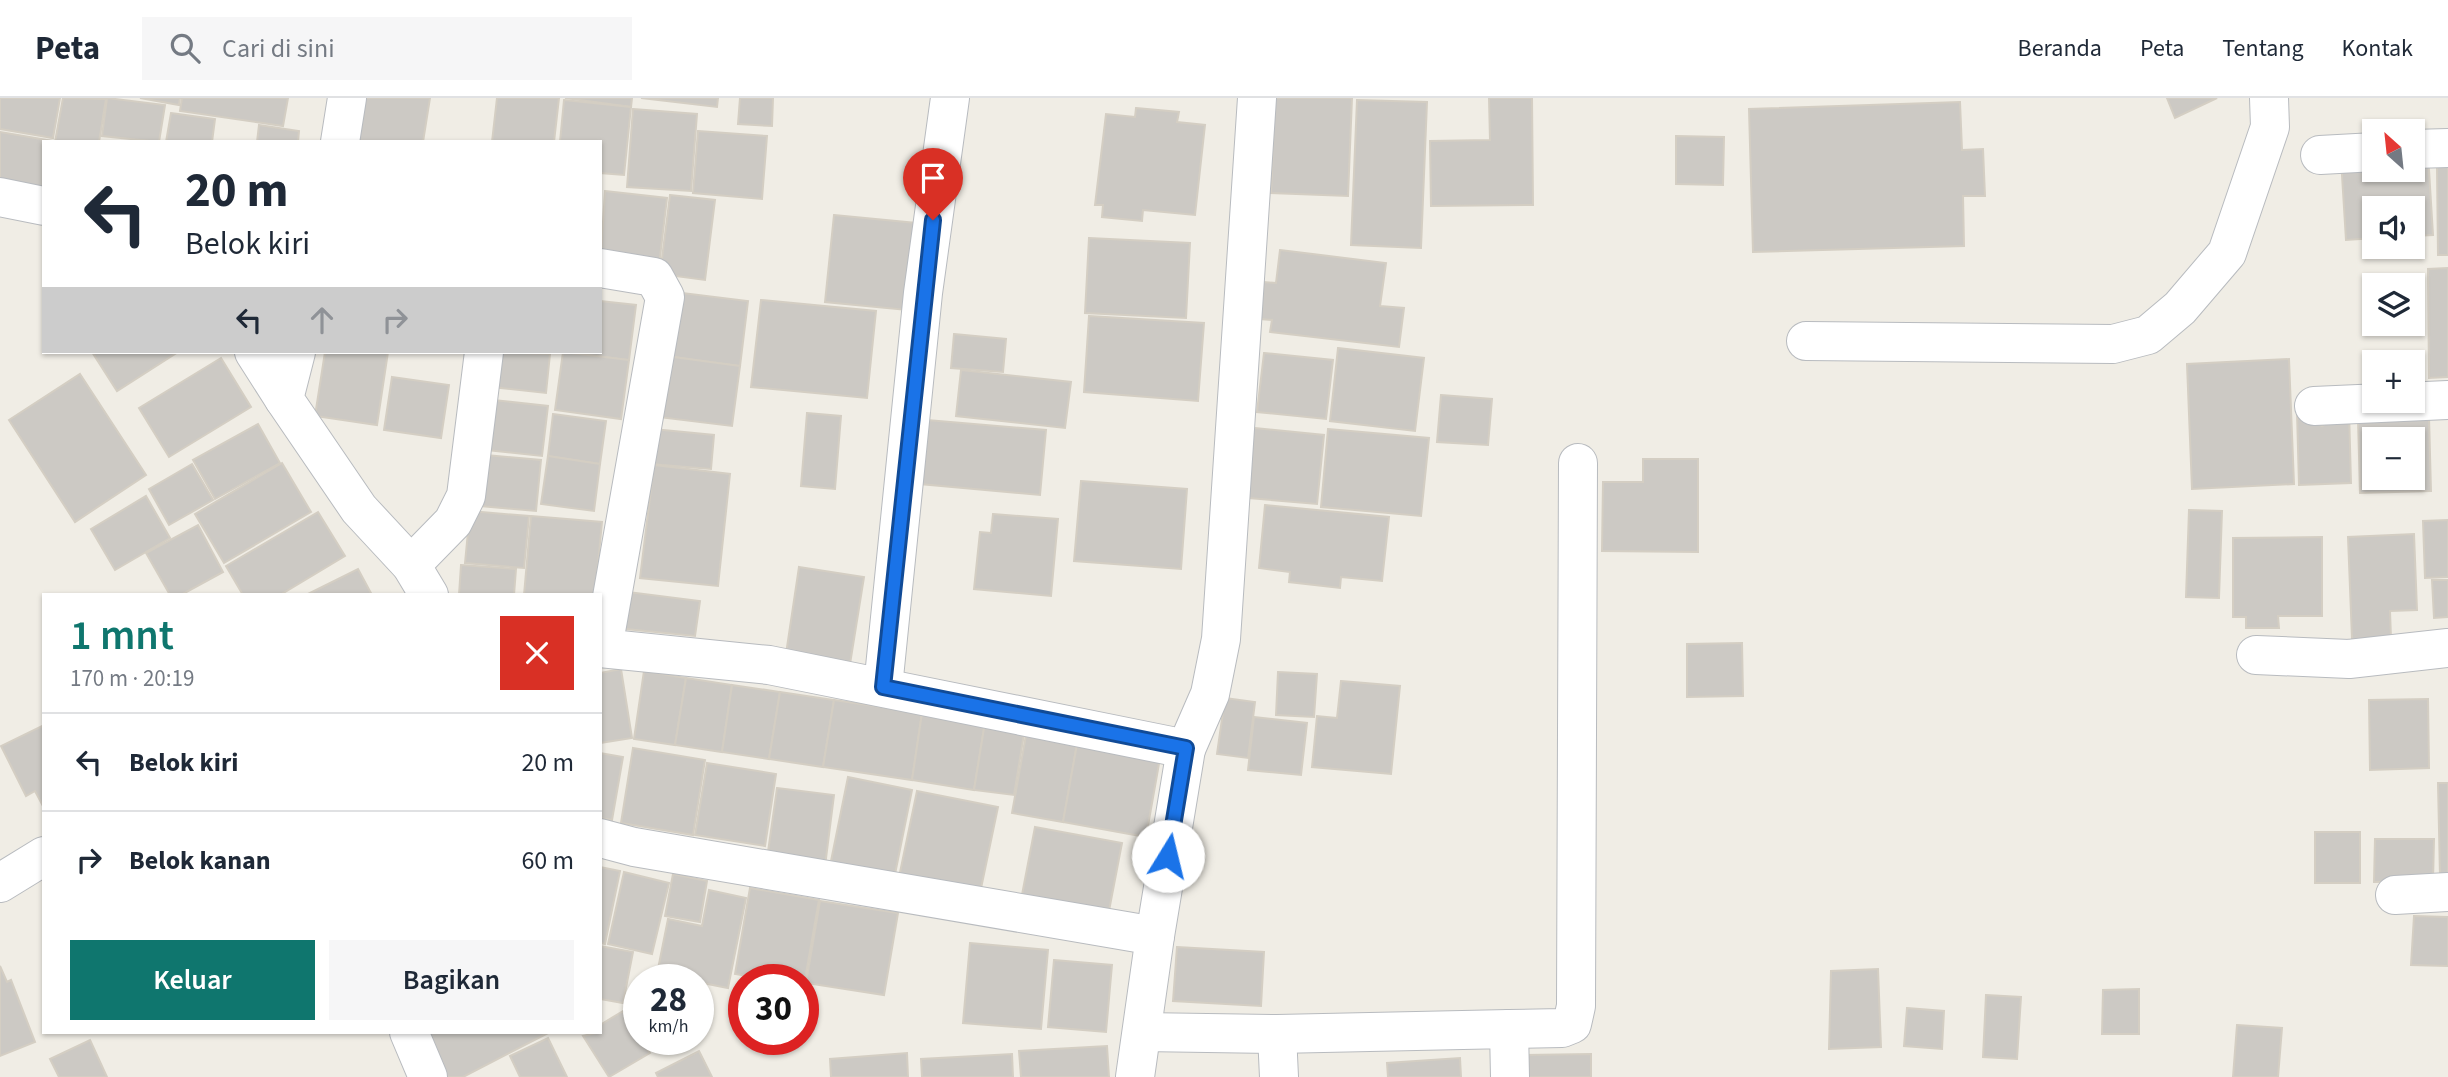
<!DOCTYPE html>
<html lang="id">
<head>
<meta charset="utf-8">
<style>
  :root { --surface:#fff; --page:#f6f6f7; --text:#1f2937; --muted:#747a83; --line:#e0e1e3; --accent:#0f766e }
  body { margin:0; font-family:"Source Sans 3",sans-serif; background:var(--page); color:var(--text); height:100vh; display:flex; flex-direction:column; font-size:26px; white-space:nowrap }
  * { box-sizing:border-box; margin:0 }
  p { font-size:23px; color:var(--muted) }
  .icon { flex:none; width:38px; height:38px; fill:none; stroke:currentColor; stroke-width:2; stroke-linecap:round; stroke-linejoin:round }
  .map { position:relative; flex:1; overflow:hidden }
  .panel { position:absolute; left:42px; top:495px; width:560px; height:441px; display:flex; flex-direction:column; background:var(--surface); border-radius:0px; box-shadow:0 2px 5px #0004 }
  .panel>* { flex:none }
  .top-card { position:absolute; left:42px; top:42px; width:560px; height:214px; border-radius:0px; box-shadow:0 2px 5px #0004; background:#fff; color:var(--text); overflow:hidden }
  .needle { width:46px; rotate:333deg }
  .buttons { position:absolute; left:2362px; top:21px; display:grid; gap:14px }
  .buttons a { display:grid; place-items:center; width:63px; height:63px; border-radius:0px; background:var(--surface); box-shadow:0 2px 5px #0004; font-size:35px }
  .speed { position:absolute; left:623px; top:866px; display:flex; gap:14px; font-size:35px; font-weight:700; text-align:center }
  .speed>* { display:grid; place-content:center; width:91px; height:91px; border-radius:50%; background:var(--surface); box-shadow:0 2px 5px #0004; line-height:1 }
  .speed small { font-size:18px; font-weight:400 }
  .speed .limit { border:10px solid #d22; background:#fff; color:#111 }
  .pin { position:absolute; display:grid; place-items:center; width:60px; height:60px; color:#fff; margin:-72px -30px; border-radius:50% 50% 50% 0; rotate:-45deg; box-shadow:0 0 7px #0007 }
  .pin .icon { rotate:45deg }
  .me { position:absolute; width:77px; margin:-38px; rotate:9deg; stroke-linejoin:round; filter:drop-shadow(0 0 5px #0008) }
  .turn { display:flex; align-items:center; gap:24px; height:147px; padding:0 28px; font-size:32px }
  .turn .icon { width:91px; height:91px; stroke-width:2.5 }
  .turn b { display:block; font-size:49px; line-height:60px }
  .lanes { display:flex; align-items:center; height:66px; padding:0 28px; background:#0003; justify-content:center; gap:35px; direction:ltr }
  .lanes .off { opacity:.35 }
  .round { display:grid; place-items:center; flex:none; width:74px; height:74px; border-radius:0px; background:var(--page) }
  .summary { display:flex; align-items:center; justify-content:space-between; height:119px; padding:0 28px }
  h1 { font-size:42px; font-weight:600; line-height:52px; color:var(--accent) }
  .cta { display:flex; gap:14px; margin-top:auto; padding:14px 28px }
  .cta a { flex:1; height:80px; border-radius:0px; background:var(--accent); color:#fff; font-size:28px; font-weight:600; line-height:80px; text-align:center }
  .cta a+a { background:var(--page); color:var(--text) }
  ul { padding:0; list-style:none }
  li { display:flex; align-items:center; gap:21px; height:98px; padding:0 28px; border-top:2px solid var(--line) }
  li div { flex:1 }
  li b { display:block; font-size:26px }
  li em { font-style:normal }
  header { display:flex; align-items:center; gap:42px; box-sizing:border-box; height:98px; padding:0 35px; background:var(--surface); border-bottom:2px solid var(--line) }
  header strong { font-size:33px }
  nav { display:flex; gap:38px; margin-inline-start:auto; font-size:24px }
  .search { width:490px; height:63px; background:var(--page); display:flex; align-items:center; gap:18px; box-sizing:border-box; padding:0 24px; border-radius:0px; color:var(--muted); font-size:26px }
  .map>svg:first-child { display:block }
  .building { fill:#ccc9c4; stroke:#d4cec3; stroke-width:2; fill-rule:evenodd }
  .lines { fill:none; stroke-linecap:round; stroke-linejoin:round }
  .minor-casing { stroke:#b8bbbf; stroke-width:40 }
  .minor { stroke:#fff; stroke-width:38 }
  .route-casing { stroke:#114b97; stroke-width:18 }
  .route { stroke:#1a73e8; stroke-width:12 }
</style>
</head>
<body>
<header>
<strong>Peta</strong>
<div class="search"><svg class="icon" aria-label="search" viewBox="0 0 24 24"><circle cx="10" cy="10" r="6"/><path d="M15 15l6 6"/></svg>Cari di sini</div>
<nav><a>Beranda</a><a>Peta</a><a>Tentang</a><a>Kontak</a></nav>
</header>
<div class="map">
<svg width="2448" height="979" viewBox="0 0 2448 979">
  <rect width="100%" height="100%" fill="#f0ede5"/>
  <g class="building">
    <path d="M 0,0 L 60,0 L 53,40 L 0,31 Z"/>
    <path d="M 63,0 L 106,1 L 99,44 L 55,44 Z"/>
    <path d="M 107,0 L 165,7 L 159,44 L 102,38 Z"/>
    <path d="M 140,0 L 180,0 L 179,7 Z"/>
    <path d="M 182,0 L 288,0 L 283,28 L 180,13 Z"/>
    <path d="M 361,0 L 430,0 L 423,44 L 354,44 Z"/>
    <path d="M 497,0 L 559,0 L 554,44 L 492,44 Z"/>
    <path d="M 565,0 L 632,0 L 631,9 Z"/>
    <path d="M 641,0 L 718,0 L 717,9 Z"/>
    <path d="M 740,0 L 773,0 L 772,28 L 738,26 Z"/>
    <path d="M 1275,0 L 1352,0 L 1348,98 L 1271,95 Z"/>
    <path d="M 1489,0 L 1532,0 L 1533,107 L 1431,108 L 1430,43 L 1490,42 Z"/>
    <path d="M 2167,0 L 2217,0 L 2175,20 Z"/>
    <path d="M 564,2 L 631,9 L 624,77 L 600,75 L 600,44 L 560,44 Z"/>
    <path d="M 1357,2 L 1427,4 L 1421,150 L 1351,147 Z"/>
    <path d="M 1960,4 L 1962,52 L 1983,51 L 1985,98 L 1963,98 L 1964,148 L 1753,154 L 1749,11 Z"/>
    <path d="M 1136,10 L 1179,14 L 1177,24 L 1205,27 L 1195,117 L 1143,112 L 1142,123 L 1102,119 L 1103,107 L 1095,107 L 1106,16 L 1135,19 Z"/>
    <path d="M 633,11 L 697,16 L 691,93 L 627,89 Z"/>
    <path d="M 171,15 L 215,21 L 212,44 L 166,44 Z"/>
    <path d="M 259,27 L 299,33 L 298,44 L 257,44 Z"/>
    <path d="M 698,33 L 767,38 L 762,101 L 693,95 Z"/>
    <path d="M 0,34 L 53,43 L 44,44 L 44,94 L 0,87 Z"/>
    <path d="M 1676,38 L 1724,39 L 1723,87 L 1676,86 Z"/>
    <path d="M 2428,56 L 2433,137 L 2413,138 L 2413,110 L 2375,110 L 2375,140 L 2346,142 L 2341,61 L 2375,72 L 2413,72 L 2413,57 Z"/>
    <path d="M 2437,69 L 2448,69 L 2448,157 L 2438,157 Z"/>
    <path d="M 605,93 L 667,100 L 658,176 L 600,170 Z"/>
    <path d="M 670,97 L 715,102 L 705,182 L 660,176 Z"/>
    <path d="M 834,117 L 916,125 L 907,212 L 825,204 Z"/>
    <path d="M 1089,140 L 1190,145 L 1186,220 L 1085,215 Z"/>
    <path d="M 1280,152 L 1386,165 L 1380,208 L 1404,210 L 1399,249 L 1270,234 L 1272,222 L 1260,221 L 1264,184 L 1276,185 Z"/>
    <path d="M 2448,170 L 2448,279 L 2429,280 L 2428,171 Z"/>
    <path d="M 674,194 L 748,203 L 740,268 L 666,258 Z"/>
    <path d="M 761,202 L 876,213 L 867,300 L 751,289 Z"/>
    <path d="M 600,203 L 636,207 L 629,262 L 564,254 L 600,254 Z"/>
    <path d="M 1089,218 L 1204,225 L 1198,303 L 1084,294 Z"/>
    <path d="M 954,236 L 1006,241 L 1003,274 L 951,270 Z"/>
    <path d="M 1338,250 L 1424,260 L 1415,333 L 1330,323 Z"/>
    <path d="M 92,254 L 178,254 L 117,293 Z"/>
    <path d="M 325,254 L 388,254 L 377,327 L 315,318 Z"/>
    <path d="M 496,254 L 550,256 L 546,295 L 492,289 Z"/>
    <path d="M 563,254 L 629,262 L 621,321 L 555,312 Z"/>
    <path d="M 1264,255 L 1333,262 L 1326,321 L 1257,314 Z"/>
    <path d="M 666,258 L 740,268 L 732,328 L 658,319 Z"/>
    <path d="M 221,260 L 251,309 L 169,359 L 139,310 Z"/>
    <path d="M 2289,261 L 2294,386 L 2192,391 L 2187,266 Z"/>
    <path d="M 961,272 L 1071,284 L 1065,330 L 956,318 Z"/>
    <path d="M 80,276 L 146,377 L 75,424 L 9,322 Z"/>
    <path d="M 392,279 L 449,287 L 441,340 L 384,332 Z"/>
    <path d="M 1441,297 L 1492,301 L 1488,347 L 1437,344 Z"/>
    <path d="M 484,301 L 548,308 L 542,358 L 478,351 Z"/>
    <path d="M 2349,312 L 2351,385 L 2299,387 L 2297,314 L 2322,328 Z"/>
    <path d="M 807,315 L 841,318 L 835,391 L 801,388 Z"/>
    <path d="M 553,316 L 606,323 L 600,366 L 548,358 Z"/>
    <path d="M 2429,319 L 2431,393 L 2360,395 L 2358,321 ZM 2375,341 L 2413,341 L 2413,380 L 2375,380 Z"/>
    <path d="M 927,322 L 1046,332 L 1040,397 L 920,386 Z"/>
    <path d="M 258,326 L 280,365 L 215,401 L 193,362 Z"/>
    <path d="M 1245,329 L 1324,337 L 1317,406 L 1237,399 Z"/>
    <path d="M 653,331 L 714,337 L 711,371 L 650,366 Z"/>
    <path d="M 1328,331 L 1429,340 L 1421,418 L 1321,409 Z"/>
    <path d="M 475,356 L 541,362 L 536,413 L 470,407 Z"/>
    <path d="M 548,358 L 600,366 L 594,413 L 541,406 Z"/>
    <path d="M 1643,361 L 1698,361 L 1698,454 L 1602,453 L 1603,384 L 1643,384 Z"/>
    <path d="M 282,365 L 311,414 L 224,465 L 195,416 Z"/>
    <path d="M 192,366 L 213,402 L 169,427 L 149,391 Z"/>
    <path d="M 654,367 L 730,376 L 718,488 L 640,480 Z"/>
    <path d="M 1081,383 L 1187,391 L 1181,471 L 1074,463 Z"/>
    <path d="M 146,398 L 170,440 L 115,472 L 91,431 Z"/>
    <path d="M 1265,407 L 1389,419 L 1382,483 L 1341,479 L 1340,490 L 1289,484 L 1290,474 L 1259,470 Z"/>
    <path d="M 2189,412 L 2222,413 L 2219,500 L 2186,499 Z"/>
    <path d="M 470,413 L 529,418 L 524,470 L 465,465 Z"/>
    <path d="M 318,414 L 345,458 L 280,497 L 243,497 L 226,468 Z"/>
    <path d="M 993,416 L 1058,421 L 1051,498 L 974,491 L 980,434 L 991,435 Z"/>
    <path d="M 531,418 L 602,424 L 595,497 L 524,497 Z"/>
    <path d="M 2448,422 L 2448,479 L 2425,480 L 2423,423 Z"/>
    <path d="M 198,427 L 223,474 L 181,497 L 170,497 L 146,455 Z"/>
    <path d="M 2414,436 L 2417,512 L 2390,513 L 2391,540 L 2352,541 L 2348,439 Z"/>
    <path d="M 2322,439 L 2322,518 L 2278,518 L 2279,530 L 2246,530 L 2246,519 L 2233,519 L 2233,440 Z"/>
    <path d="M 461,467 L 516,471 L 514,497 L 459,497 Z"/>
    <path d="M 799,469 L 864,479 L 850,566 L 786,556 Z"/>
    <path d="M 358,471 L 372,497 L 306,497 Z"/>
    <path d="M 2432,482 L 2448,482 L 2448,519 L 2434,520 Z"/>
    <path d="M 620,493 L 700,503 L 695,538 L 616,530 Z"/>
    <path d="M 1742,545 L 1743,598 L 1687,599 L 1687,546 Z"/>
    <path d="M 621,571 L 632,640 L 600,645 L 600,575 Z"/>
    <path d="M 644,573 L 686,580 L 675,647 L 634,641 Z"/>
    <path d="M 1278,574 L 1317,576 L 1314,619 L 1276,617 Z"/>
    <path d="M 686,580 L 732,587 L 722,654 L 675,647 Z"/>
    <path d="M 1341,583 L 1400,588 L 1391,676 L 1312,669 L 1317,618 L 1337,620 Z"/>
    <path d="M 732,587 L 780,594 L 769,661 L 722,654 Z"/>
    <path d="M 780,594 L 834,602 L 823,669 L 769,661 Z"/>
    <path d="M 1225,600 L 1255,604 L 1248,660 L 1217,656 Z"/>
    <path d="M 2428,601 L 2429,670 L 2370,672 L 2369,602 Z"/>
    <path d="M 834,602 L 922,615 L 912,682 L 823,669 Z"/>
    <path d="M 922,615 L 985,624 L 974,692 L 912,682 Z"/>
    <path d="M 1254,619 L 1307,625 L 1301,677 L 1248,672 Z"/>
    <path d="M 985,624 L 1025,630 L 1014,697 L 974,692 Z"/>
    <path d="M 44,627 L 44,710 L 35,693 L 26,698 L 1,648 Z"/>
    <path d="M 1026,637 L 1077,646 L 1063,724 L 1012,715 Z"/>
    <path d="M 1077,646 L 1160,660 L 1146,739 L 1063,724 Z"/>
    <path d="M 633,650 L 705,662 L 693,737 L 621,725 Z"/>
    <path d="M 600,655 L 623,659 L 612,722 L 600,720 Z"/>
    <path d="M 707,665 L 776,676 L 765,748 L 695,737 Z"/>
    <path d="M 848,679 L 912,692 L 893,786 L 829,773 Z"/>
    <path d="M 2438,685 L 2448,685 L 2448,778 L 2440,778 Z"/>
    <path d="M 777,690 L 834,697 L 824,776 L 766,768 Z"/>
    <path d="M 917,693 L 998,709 L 979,800 L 898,784 Z"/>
    <path d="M 1035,729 L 1122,745 L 1108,818 L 1021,802 Z"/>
    <rect x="2315" y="734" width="45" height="51"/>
    <path d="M 2375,741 L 2434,741 L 2433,783 L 2374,784 Z"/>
    <path d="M 600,769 L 620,773 L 605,846 L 600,845 Z"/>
    <path d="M 624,774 L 669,785 L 652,856 L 608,846 Z"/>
    <path d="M 673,776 L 707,783 L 700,824 L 665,818 Z"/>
    <path d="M 750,790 L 819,802 L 804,887 L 803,882 L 772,882 L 735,876 Z"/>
    <path d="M 709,792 L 746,800 L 728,890 L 657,876 L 668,821 L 702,828 Z"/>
    <path d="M 820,803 L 898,815 L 884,897 L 806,885 Z"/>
    <path d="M 2414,818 L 2448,819 L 2448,868 L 2411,867 Z"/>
    <path d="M 970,845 L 1048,852 L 1041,931 L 963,925 Z"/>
    <path d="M 600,848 L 633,854 L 623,905 L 600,901 Z"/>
    <path d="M 1177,849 L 1264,854 L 1261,908 L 1173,903 Z"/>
    <path d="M 1054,862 L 1112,867 L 1106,934 L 1048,929 Z"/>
    <path d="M 0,868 L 7,884 L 11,882 L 35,944 L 0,958 Z"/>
    <path d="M 1878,871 L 1881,949 L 1829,951 L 1831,873 Z"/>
    <path d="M 2139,891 L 2139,936 L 2102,936 L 2103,892 Z"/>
    <path d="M 1986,897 L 2021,899 L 2017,961 L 1983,959 Z"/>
    <path d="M 1907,910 L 1944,913 L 1942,951 L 1904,948 Z"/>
    <path d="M 623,913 L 650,955 L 609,979 L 583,938 L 600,934 L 600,927 Z"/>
    <path d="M 2237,927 L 2282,930 L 2278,979 L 2233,979 Z"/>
    <path d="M 426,934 L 550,934 L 463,979 L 448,979 Z"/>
    <path d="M 548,940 L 567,979 L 520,979 L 510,958 Z"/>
    <path d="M 90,942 L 107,979 L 59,979 L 50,961 Z"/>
    <path d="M 1107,948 L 1109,979 L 1021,979 L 1019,953 Z"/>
    <path d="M 699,953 L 712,979 L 658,979 L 656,975 Z"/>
    <path d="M 907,955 L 908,979 L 831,979 L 830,961 Z"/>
    <path d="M 1012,956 L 1013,979 L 922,979 L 921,961 Z"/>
    <path d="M 1591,956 L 1591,979 L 1512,979 L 1523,957 Z"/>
    <path d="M 1460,960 L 1461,979 L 1388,979 L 1387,965 Z"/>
  </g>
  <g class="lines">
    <g class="minor-casing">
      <g id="minor">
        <path d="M 340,44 L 347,0"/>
        <path d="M 2413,51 L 2448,50"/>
        <path d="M 2320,57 L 2375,54"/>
        <path d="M 0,99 L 44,108"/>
        <path d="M 600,170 L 654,179 L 665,199 L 603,550"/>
        <path d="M 1806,243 L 2113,246 L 2148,237 L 2180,210 L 2227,155 L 2270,29 L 2269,0"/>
        <path d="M 254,254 L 284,301"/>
        <path d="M 296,254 L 284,301 L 359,411 L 411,467 L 429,497"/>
        <path d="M 2314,308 L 2448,302"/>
        <path d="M 411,467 L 453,424 L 466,398 L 484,254"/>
        <path d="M 600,550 L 769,567 L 1186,651 L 1210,596 L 1221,541 L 1257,0"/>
        <path d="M 2256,557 L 2349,561 L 2448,550"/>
        <path d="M 883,589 L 923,195 L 950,0"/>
        <path d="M 600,740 L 634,749 L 1155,838 L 1135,979"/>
        <path d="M 0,785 L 44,758"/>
        <path d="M 2395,797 L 2448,794"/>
        <path d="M 1155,838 L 1186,651"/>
        <path d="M 1509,931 L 1562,930 L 1572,926 L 1576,908 L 1578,365"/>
        <path d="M 409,934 L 428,979"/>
        <path d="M 1142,934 L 1277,936 L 1509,931 L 1510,979"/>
        <path d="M 1277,936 L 1279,979"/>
      </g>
    </g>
    <use href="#minor" class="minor"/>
  </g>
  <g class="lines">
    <g class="route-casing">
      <path id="route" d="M 933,122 L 883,589 L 1186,650 L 1168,758"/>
    </g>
    <use href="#route" class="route"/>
  </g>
</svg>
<div class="buttons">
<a><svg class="needle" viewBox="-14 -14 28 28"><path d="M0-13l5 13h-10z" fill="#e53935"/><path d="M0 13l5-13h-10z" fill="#747a83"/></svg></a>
<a><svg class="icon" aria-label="sound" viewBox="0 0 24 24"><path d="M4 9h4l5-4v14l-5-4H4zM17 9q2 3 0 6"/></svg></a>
<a><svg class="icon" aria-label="layers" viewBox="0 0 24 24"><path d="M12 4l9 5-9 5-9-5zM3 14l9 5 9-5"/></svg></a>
<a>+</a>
<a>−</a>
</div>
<div class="speed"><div>28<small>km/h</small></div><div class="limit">30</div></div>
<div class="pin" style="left:933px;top:122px;background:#d93025"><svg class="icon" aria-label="arrive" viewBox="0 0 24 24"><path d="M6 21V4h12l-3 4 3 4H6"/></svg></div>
<svg class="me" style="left:1168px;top:758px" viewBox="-20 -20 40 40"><circle r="19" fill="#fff"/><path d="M0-13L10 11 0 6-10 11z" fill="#1a73e8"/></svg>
<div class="top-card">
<div class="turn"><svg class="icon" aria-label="left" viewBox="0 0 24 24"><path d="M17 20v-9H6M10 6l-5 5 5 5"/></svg><div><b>20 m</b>Belok kiri</div></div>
<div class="lanes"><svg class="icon" aria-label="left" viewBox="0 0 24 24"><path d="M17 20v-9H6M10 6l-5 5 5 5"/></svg><svg class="icon off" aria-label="ahead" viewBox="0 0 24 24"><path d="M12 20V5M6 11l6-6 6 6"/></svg><svg class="icon off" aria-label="right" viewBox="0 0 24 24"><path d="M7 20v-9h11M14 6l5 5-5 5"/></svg></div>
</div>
<section class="panel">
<div class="summary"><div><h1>1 mnt</h1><p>170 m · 20:19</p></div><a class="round" style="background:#d93025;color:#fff"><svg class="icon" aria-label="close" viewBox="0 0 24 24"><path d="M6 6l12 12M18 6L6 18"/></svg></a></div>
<ul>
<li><svg class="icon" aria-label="left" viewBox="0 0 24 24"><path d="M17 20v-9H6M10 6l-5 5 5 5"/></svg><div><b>Belok kiri</b></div><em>20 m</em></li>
<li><svg class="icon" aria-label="right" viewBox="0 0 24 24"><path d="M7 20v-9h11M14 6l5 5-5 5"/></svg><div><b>Belok kanan</b></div><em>60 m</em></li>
</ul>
<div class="cta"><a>Keluar</a><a>Bagikan</a></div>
</section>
</div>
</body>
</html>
